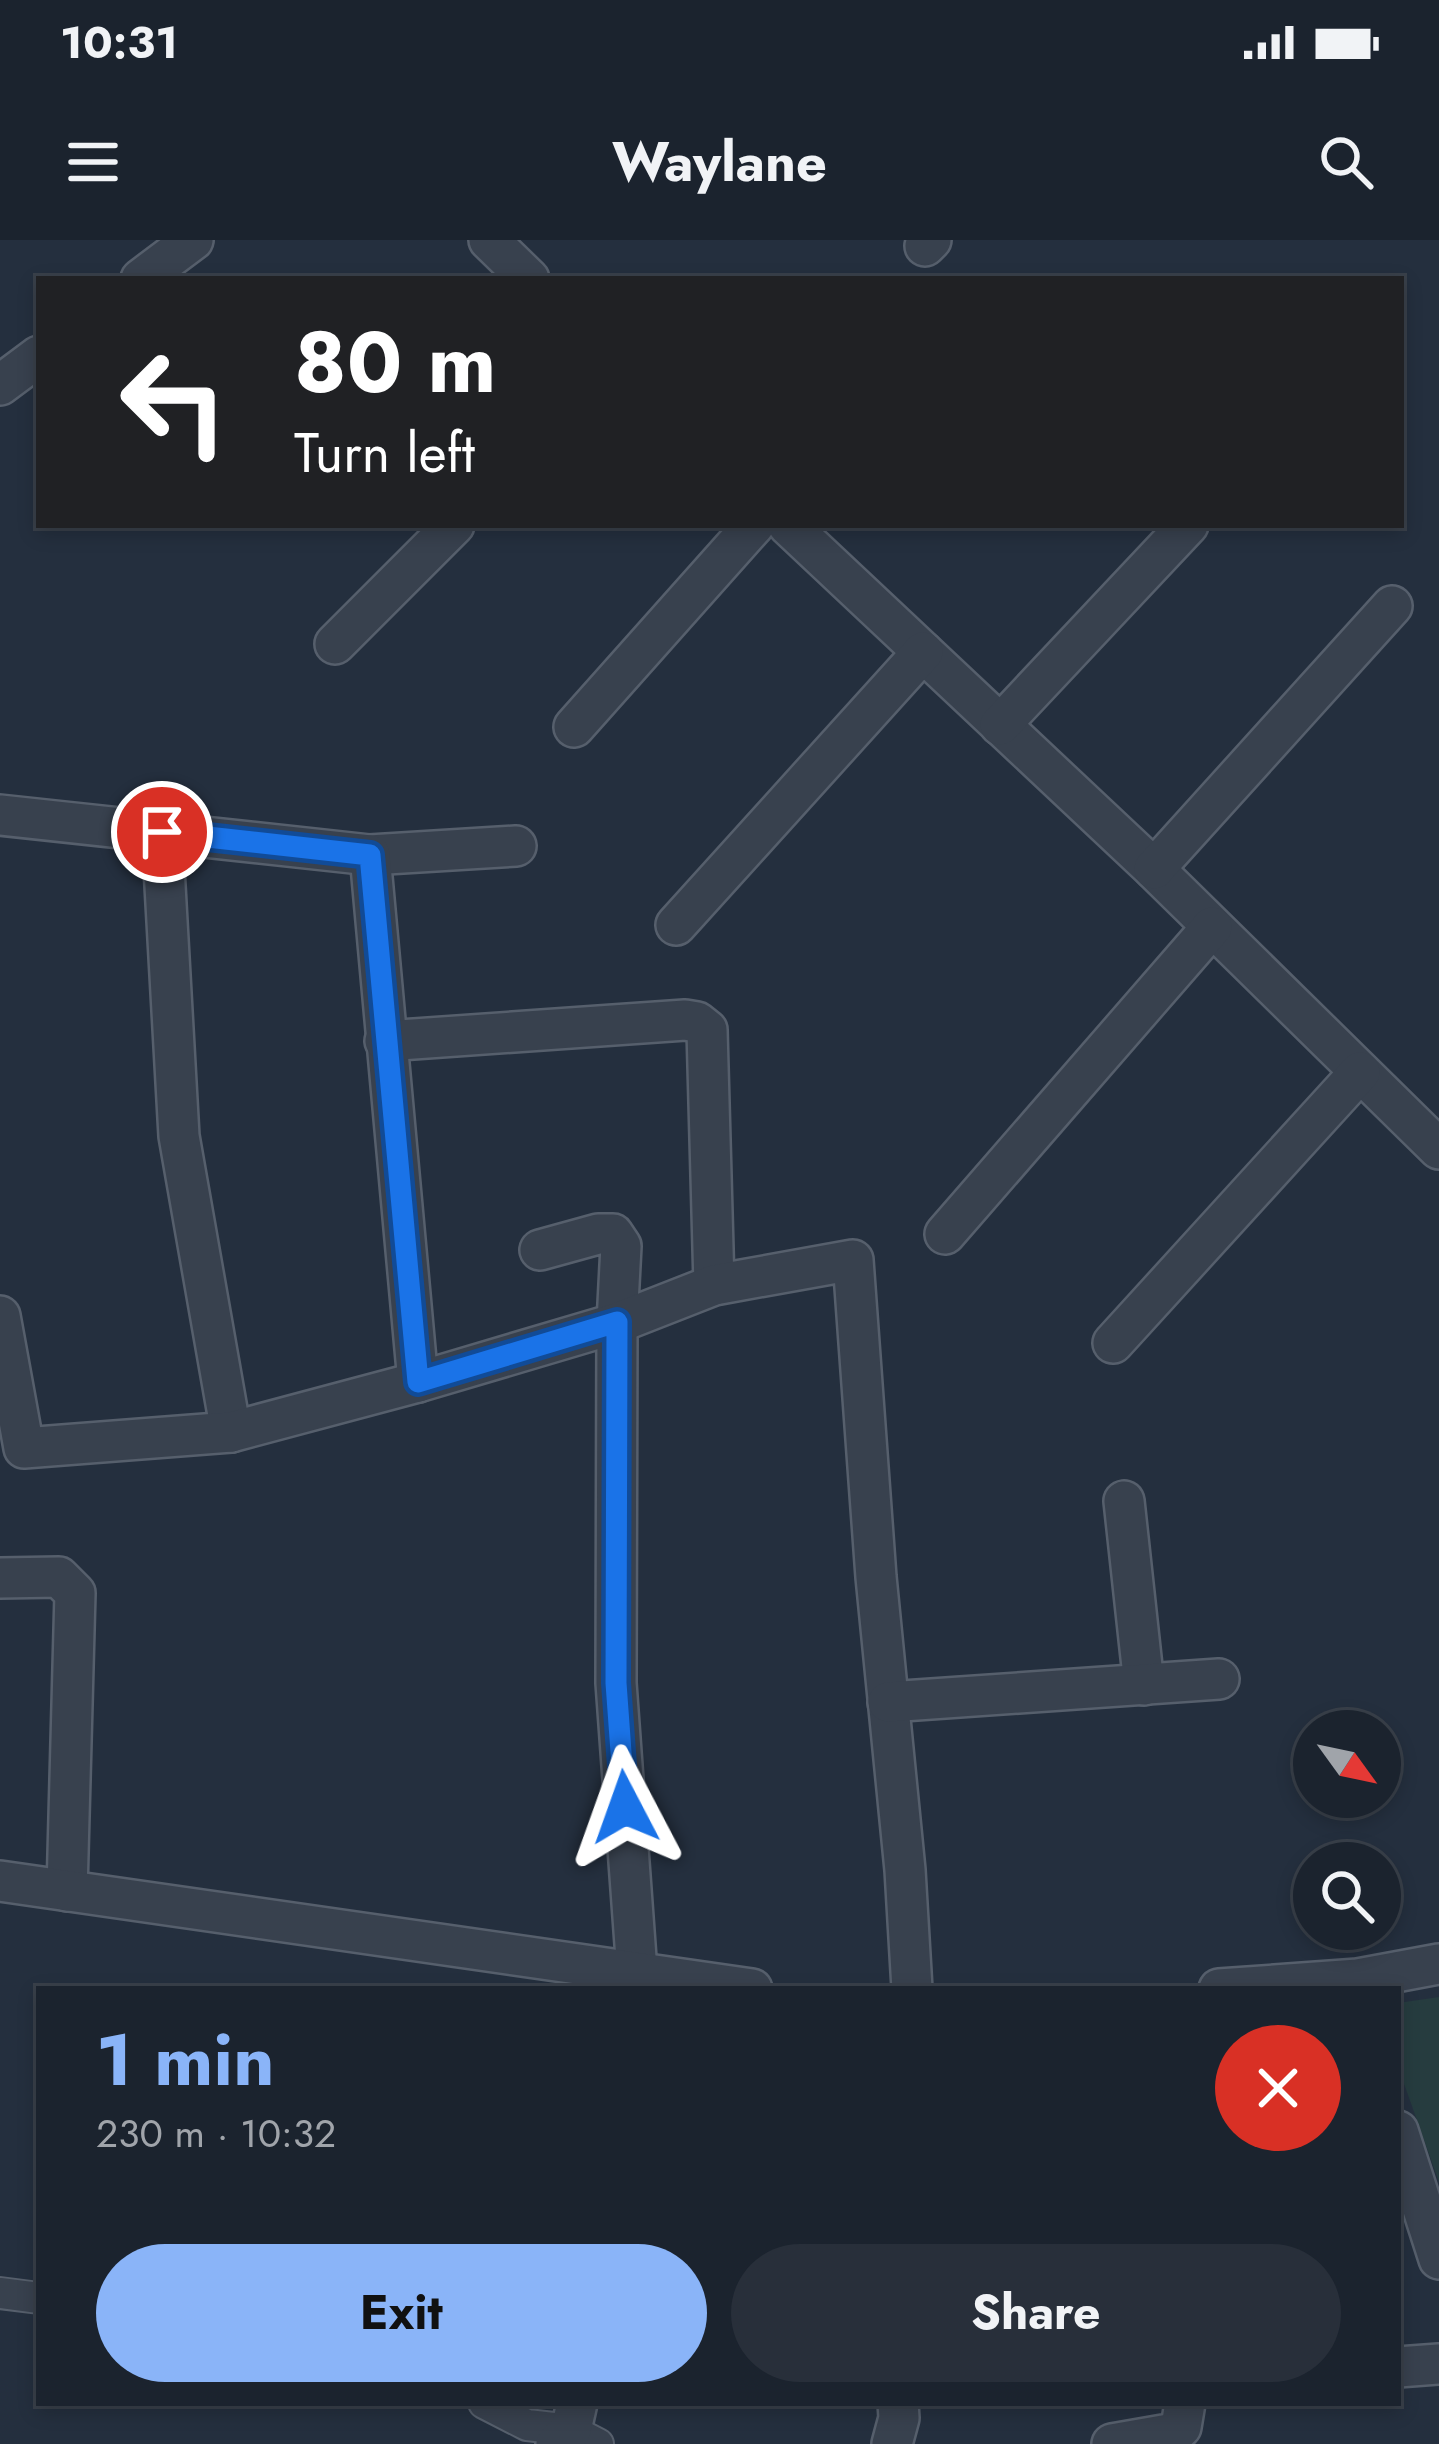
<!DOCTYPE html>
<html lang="en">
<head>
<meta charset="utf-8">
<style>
  :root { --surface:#1b232e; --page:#282f3a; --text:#f1f3f6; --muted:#a0a4aa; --line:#39404a; --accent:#8ab4f8 }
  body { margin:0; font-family:Jost,sans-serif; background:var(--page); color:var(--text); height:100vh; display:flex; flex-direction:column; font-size:45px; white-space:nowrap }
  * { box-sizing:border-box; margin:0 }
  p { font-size:39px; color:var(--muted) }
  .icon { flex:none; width:66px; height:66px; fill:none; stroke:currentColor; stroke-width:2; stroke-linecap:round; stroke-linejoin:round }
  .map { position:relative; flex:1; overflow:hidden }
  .sheet { position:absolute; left:36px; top:1746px; width:1365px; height:420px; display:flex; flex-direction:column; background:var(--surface); border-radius:0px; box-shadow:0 6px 18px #0003,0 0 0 3px var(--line) }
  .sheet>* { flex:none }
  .top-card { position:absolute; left:36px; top:36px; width:1368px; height:252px; border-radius:0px; box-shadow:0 6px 18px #0003,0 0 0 3px var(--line); background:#202124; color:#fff; overflow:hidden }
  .needle { width:78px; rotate:123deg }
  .fabs { position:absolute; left:1293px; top:1470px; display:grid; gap:24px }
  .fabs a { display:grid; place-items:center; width:108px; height:108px; border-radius:50%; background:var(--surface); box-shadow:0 6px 18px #0003,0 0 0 3px var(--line); font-size:60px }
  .pin { position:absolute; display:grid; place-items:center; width:102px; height:102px; color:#fff; margin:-51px; border:6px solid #fff; border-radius:50%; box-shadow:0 3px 12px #0007 }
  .me { position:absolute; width:132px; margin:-66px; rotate:356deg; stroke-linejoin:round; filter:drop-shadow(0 0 9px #0008) }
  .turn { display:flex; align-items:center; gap:42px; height:252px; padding:0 60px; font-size:54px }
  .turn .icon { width:156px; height:156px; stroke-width:2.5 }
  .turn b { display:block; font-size:84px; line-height:102px }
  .round { display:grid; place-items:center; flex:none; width:126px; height:126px; border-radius:63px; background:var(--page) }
  .headline { display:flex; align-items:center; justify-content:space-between; height:204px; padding:0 60px }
  h1 { font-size:72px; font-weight:700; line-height:90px; color:var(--accent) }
  .primary-button { display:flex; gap:24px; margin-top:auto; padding:24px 60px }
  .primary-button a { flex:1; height:138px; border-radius:72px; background:var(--accent); color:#111; font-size:48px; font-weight:700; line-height:138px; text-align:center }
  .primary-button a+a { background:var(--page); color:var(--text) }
  .status { display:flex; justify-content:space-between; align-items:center; height:84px; padding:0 60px; background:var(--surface); direction:ltr }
  .status svg { height:33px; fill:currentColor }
  header { display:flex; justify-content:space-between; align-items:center; height:156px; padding:0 60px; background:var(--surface); font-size:54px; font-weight:700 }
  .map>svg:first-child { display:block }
  .green { fill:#263c3f }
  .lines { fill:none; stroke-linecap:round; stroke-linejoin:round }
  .pedestrian-casing { stroke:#565f6c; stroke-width:34 }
  .minor-casing { stroke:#565f6c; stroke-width:44 }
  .pedestrian { stroke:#38414e; stroke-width:30 }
  .minor { stroke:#38414e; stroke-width:39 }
  .route-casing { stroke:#114b97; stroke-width:30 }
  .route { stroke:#1a73e8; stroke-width:21 }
</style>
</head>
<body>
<div class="status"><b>10:31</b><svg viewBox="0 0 49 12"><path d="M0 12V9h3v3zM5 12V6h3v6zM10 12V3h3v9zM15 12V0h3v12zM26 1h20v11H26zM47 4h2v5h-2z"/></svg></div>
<header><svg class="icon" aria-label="menu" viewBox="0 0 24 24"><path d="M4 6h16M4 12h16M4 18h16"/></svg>Waylane<svg class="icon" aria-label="search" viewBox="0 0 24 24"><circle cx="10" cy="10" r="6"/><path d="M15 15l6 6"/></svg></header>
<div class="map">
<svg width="1439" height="2204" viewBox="0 0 1439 2204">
  <rect width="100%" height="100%" fill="#242f3e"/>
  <path class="green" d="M 1439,1757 L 1439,1942 L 1398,1827 L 1398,1763 Z"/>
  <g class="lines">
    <g class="pedestrian-casing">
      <g id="pedestrian">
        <path d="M 0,2053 L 39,2058"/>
        <path d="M 484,2163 L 527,2185 L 571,2190 L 598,2204"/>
      </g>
    </g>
    <g class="minor-casing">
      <g id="minor">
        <path d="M 489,0 L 529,39"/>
        <path d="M 925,6 L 931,0"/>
        <path d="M 141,39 L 193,0"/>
        <path d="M 0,145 L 39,116"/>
        <path d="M 788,285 L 1154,629 L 1439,909"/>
        <path d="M 335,404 L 454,285"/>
        <path d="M 1000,485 L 1188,285"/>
        <path d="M 574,487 L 754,285"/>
        <path d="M 0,575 L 370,615 L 516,606"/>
        <path d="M 162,592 L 179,896 L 231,1192"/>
        <path d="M 370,615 L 418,1142"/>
        <path d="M 1154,629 L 1392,366"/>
        <path d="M 676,685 L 923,412"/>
        <path d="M 385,801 L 685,780 L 697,782 L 707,790 L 714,1045"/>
        <path d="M 945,994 L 1212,687"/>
        <path d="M 540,1010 L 598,994 L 613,994 L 621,1006 L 617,1083 L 616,1443 L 637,1732 L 627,1749"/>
        <path d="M 0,1076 L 24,1208 L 231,1192 L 418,1142 L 617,1083 L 714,1045 L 853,1020 L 876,1337 L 905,1630 L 912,1749"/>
        <path d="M 1113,1103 L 1360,832"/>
        <path d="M 1124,1261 L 1144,1445"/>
        <path d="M 0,1338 L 59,1337 L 75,1353 L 67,1651"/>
        <path d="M 888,1462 L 1219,1439"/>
        <path d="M 0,1641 L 752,1749"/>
        <path d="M 1219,1749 L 1358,1739 L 1439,1724"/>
        <path d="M 1398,1891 L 1439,2019"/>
        <path d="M 1398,2127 L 1439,2124"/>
        <path d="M 556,2204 L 571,2190 L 577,2163"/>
        <path d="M 892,2204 L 899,2178 L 898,2163"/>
        <path d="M 1112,2204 L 1175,2193 L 1181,2187 L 1185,2163"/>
      </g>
    </g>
    <use href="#pedestrian" class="pedestrian"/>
    <use href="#minor" class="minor"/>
  </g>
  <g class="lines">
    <g class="route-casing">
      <path id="route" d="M 162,592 L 370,615 L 418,1142 L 617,1082 L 616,1443 L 625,1567"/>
    </g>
    <use href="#route" class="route"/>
  </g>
</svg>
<div class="fabs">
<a><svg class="needle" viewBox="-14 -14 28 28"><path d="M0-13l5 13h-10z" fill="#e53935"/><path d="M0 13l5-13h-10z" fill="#a0a4aa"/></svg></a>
<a><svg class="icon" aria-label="search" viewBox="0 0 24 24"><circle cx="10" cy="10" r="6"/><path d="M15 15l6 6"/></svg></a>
</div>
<div class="pin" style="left:162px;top:592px;background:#d93025"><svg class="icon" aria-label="arrive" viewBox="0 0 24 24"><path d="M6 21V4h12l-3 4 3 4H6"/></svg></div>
<svg class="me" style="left:625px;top:1567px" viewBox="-20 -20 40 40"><path d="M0-17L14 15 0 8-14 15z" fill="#1a73e8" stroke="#fff" stroke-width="4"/></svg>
<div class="top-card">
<div class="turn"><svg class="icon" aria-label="left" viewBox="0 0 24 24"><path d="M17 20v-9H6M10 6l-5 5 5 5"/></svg><div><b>80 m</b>Turn left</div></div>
</div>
<section class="sheet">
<div class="headline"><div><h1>1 min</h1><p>230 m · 10:32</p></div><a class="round" style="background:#d93025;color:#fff"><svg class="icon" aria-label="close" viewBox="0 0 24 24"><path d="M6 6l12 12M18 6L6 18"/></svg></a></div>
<div class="primary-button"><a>Exit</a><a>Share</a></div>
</section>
</div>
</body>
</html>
